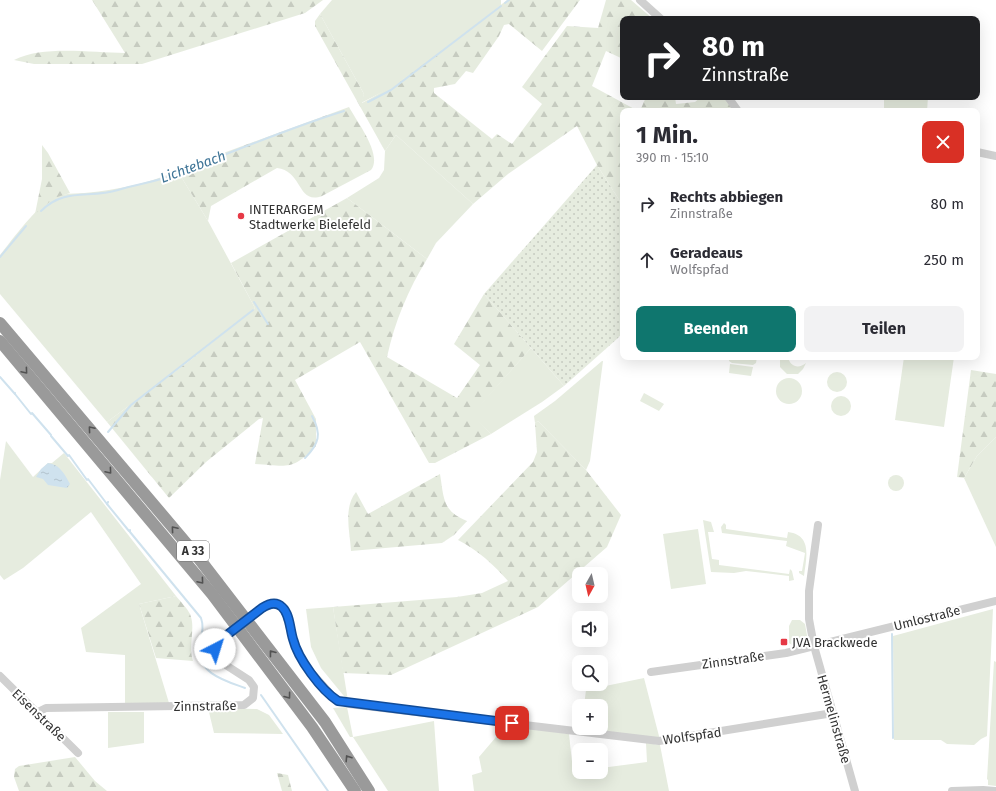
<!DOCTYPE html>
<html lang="de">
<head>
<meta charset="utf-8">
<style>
  :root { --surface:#fff; --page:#f2f2f3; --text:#2b2b33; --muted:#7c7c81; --accent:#0f766e }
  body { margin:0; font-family:"Fira Sans",sans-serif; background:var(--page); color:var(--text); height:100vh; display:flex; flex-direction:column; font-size:15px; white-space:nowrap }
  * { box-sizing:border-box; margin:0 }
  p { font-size:13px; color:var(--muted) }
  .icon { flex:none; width:22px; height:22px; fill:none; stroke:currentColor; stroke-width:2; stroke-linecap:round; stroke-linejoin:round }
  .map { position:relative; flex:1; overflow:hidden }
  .side { position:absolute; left:620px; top:108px; width:360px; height:252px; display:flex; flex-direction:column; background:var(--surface); border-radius:8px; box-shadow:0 4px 16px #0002 }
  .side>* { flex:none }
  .banner { position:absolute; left:620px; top:16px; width:360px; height:84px; border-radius:8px; box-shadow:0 4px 16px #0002; background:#202124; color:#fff; overflow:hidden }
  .needle { width:26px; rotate:188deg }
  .buttons { position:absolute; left:572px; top:567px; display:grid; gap:8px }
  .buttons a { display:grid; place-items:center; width:36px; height:36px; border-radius:8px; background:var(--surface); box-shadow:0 4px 16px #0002; font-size:20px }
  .pin { position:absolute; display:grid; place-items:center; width:34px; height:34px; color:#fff; margin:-17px; border-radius:8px; box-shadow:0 2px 6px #0006 }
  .me { position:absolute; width:44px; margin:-22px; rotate:40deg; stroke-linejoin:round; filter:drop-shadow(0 0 3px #0008) }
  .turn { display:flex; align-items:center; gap:14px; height:84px; padding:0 16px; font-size:18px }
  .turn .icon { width:52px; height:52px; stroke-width:2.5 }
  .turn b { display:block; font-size:28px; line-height:34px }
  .round { display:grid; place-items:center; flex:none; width:42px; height:42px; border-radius:8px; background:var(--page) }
  .summary { display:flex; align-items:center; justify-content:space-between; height:68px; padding:0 16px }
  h1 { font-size:24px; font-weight:700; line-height:30px }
  .button { display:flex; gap:8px; margin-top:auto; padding:8px 16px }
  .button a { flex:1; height:46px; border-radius:8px; background:var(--accent); color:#fff; font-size:16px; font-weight:700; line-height:46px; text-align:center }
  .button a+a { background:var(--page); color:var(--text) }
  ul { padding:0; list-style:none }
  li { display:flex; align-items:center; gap:12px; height:56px; padding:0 16px }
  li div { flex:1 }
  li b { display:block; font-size:15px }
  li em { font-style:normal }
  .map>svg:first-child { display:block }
  .grass { fill:#e6ecdf }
  .forest { fill:url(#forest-firs) }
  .garden { fill:url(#garden-dots) }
  .water { fill:url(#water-ripples) }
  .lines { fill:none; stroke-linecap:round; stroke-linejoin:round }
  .stream { stroke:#cfe2ee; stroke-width:2 }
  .minor { stroke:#d0d0d0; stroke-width:8 }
  .highway { stroke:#9a9a9a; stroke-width:12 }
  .minor-bridge { stroke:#d0d0d0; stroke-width:8 }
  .oneway { stroke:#525252 }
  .route-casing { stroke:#114b97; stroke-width:10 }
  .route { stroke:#1a73e8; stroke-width:7 }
  .poi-dot { fill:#e63946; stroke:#fff; stroke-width:1.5 }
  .labels { text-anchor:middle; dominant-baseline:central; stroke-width:4; stroke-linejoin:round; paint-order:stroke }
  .shield { fill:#fff; stroke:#707070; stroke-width:1 }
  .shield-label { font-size:12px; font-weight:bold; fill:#333 }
  .poi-label { font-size:13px; fill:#333; stroke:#fff; text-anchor:start }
  .street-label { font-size:13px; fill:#333; stroke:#fff }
  .water-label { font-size:14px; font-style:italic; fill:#3f7597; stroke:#fff }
</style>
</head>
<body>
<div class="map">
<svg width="996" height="791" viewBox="0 0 996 791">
  <defs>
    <pattern id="forest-firs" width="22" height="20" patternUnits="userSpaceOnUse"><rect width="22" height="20" fill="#e6ecdf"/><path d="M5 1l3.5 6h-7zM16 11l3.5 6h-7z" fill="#c6cbc0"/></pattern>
    <pattern id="garden-dots" width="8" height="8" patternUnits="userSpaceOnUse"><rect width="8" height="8" fill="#e6ecdf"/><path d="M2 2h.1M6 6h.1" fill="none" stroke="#c6cbc0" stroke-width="1.8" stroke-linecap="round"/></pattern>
    <pattern id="water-ripples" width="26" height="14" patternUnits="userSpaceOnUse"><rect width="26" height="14" fill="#cfe2ee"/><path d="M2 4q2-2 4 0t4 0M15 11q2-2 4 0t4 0" fill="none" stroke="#b2c2cd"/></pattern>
  </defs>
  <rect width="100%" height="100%" fill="#fff"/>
  <g class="grass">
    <path d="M 332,0 L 501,0 L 501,5 L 429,62 L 388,89 L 361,103 L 364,94 L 320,14 Z"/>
    <path d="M 884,97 L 928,97 L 927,111 L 884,111 Z"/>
    <path d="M 396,135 L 473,204 L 436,243 L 427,259 L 347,198 L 379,178 L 384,170 L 385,151 Z"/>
    <path d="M 177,170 L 208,221 L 255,308 L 188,362 L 107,422 L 0,294 L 0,255 C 12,240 38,204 55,197 C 67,192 81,194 94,192 C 118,189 157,182 177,170 Z"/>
    <path d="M 531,348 L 564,386 L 542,402 L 491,434 L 471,415 Z"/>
    <path d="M 729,357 L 757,357 L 756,363 L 753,365 L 732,363 L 729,361 Z"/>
    <path d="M 780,357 L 788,357 C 790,367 799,369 806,363 L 803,369 L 798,374 L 787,374 L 780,367 Z"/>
    <path d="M 904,357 L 954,357 L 944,427 L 895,420 Z"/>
    <path d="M 602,361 L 603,361 L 590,461 L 586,470 L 538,421 L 535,423 L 534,416 L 555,401 Z"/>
    <path d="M 730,364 L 753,367 L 751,376 L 729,373 Z"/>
    <circle cx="837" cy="382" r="10"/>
    <circle cx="789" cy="391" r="13"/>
    <path d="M 644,393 L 664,404 L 659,411 L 640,401 Z"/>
    <circle cx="841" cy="406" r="10"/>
    <path d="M 996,437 L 996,547 L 964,478 L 977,456 Z"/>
    <path d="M 6,441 L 33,477 L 48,463 L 52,463 L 64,453 L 176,596 L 139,604 L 169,703 L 125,704 L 125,655 L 86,652 L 81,628 L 141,584 L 91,512 L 23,568 L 4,580 L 0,575 L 0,480 Z"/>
    <circle cx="896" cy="483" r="8"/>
    <path d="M 703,520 L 711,522 L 714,532 L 708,532 L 712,559 L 719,560 L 719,565 L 789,574 L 790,569 L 792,571 L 794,580 L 789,581 L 789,576 L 746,571 L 734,573 L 711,572 Z"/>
    <path d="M 724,523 L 726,525 L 726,529 L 787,538 L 788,532 C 813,535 806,559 804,576 L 799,573 L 799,571 L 802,571 L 805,553 L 786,546 L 787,541 L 722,533 L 721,527 Z"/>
    <path d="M 698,529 L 706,584 L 671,589 L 663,534 Z"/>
    <path d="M 333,607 L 348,701 L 321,668 L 311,647 L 306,609 Z"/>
    <path d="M 993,609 L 987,736 L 981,739 L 974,745 L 947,744 L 941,740 L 894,740 L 893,636 Z"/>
    <path d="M 792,620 L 800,620 L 805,624 L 808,641 L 805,644 L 795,647 L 789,643 L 789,626 Z"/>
    <path d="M 994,661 L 996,662 L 996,786 L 988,785 L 988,780 L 987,779 Z"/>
    <path d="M 644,678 L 660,740 L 583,728 L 601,728 L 601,706 L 584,706 L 586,690 Z"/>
    <path d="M 347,707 L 353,737 L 434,721 L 439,791 L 388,791 L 353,737 L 350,737 L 333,708 Z"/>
    <path d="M 208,708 L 257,709 L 269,715 L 283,734 L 214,733 Z"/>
    <path d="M 108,712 L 144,712 L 144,743 L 108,748 Z"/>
    <path d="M 499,724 L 569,734 L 573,771 L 601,772 L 601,768 L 647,762 L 646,743 L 660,745 L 669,791 L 474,791 L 472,775 L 482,772 L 479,757 L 496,737 Z"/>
  </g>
  <g class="forest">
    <path d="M 92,0 L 323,0 L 305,13 L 142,64 L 34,64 L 14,60 C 44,45 91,53 125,53 Z"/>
    <path d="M 507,0 L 580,0 L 542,51 L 509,24 L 504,25 L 499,36 L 473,73 L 466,71 L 455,84 L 434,88 L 434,93 L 492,139 L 497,134 L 512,144 L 542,104 L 522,87 L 567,26 L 598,28 L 606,0 L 631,0 L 653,19 L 623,19 L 623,59 L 606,51 L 592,86 L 638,111 L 623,111 L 623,206 L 597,165 L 577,126 L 508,174 L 473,204 L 396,135 L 385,151 L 315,26 L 315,21 L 320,14 L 364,94 L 362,103 C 415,75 460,37 507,0 Z"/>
    <path d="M 646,97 L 675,97 L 676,104 L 695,102 L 701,97 L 724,97 L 735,111 L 640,111 Z"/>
    <path d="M 349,107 C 357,122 383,155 371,170 L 322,196 C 297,205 303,171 277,168 L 211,206 L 208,221 L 177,170 Z"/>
    <path d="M 42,145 L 48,153 L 70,193 L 54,198 L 35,214 L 42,179 Z"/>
    <path d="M 347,198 L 427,259 C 408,290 395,321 387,357 L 457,398 L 480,365 L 454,344 L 484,294 L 531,348 L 472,415 L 491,434 L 435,463 L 429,463 L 360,342 L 295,380 L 316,419 L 316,446 C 292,471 288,466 255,464 L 263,418 L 259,419 L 206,462 L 169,498 L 107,422 L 188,362 L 255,308 L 231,263 Z"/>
    <path d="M 971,370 L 996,374 L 996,437 L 977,456 L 964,478 L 957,477 Z"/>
    <path d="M 538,421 L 586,470 L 621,515 L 607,547 L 538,607 L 391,675 L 343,673 L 333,607 L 457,597 L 482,593 L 508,581 C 494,565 478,550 458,540 L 533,462 L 537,452 L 535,423 Z"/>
    <path d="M 440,474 C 444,498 442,511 467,521 L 454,535 L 442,543 L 351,551 C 350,532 343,508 356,492 L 368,514 Z"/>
    <path d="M 176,596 C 180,601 187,608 190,614 C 196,628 188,645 193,661 L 156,658 L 139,604 Z"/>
    <path d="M 75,757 L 95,781 L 107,791 L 19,791 L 14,777 L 15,769 L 19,766 Z"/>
    <path d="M 277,773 L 288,775 L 292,791 L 282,791 Z"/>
  </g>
  <path class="garden" d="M 597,165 L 623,206 L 623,332 L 618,338 L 564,386 L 484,294 Z"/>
  <path class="water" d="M 48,463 C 60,465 64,473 70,484 L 67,488 L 48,485 L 43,479 L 36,477 L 41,469 Z"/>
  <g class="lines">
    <g class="stream">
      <path d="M 505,3 L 509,0"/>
      <path d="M 368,102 L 391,90 L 501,6"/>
      <path d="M 41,211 C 65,187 89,199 118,190 C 138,184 160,181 179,173 C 234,151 289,128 344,111"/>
      <path d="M 0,257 L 26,226"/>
      <path d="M 254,302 L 268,324"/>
      <path d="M 0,377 L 15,394"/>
      <path d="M 15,393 L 15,394 L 31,414"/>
      <path d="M 32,413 L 51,435"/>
      <path d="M 108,432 L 131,405 L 253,310"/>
      <path d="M 51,436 L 68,456"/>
      <path d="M 69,455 L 87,480"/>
      <path d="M 305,458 C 319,444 322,434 312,416"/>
      <path d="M 88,479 L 107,504"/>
      <path d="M 108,502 L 107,504 L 129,531"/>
      <path d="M 130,530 L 130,532 L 201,618 C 205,629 200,637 199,648 C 198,674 226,681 245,688"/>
      <path d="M 892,634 L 893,738"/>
      <path d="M 261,695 L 328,791"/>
    </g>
    <g class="minor">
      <path d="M 640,0 L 661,19"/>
      <path d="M 728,97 L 738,111"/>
      <path d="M 977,152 L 996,156"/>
      <path d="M 818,525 L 809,591 L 809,619 L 814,646 L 855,791"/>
      <path d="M 262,608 L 273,604 L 282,607 L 286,614 L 296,650 L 309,670 L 335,699 L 349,704 L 659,741 L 833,713"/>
      <path d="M 651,672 L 786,653 L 996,601"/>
      <path d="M 0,676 L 78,753"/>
      <path d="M 36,713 L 46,708 L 244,705 L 253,698 L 254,687 L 249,680 L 218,660 L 215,649 L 223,639"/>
      <path d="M 952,791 L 983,790 L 995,791"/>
    </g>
    <g class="highway">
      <path d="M 0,323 L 197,556 L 325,722 L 369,791"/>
      <path d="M 0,341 L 212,594 L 312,727 L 355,791"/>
    </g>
    <path class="minor-bridge" d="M 223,639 L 262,608"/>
  </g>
  <defs><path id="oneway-chevron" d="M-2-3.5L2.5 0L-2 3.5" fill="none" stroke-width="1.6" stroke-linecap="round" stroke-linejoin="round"/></defs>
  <g class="oneway">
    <use href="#oneway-chevron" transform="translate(25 371) rotate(50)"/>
    <use href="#oneway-chevron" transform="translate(91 429) rotate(-130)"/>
    <use href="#oneway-chevron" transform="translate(109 471) rotate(50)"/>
    <use href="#oneway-chevron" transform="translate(174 529) rotate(-130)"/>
    <use href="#oneway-chevron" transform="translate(201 581) rotate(50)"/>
    <use href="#oneway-chevron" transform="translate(272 653) rotate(-128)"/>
    <use href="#oneway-chevron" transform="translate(288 696) rotate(53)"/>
    <use href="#oneway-chevron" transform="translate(348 758) rotate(-123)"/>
  </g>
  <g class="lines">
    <g class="route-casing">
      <path id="route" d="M 215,649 L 223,638 L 262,608 C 268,604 276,601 282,607 C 290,614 290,630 293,639 C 298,659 321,690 338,701 L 512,723"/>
    </g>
    <use href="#route" class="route"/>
  </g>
  <g class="poi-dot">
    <circle cx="241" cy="216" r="4"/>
    <rect x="780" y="638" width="8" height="8" rx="2"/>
  </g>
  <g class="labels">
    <rect class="shield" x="177" y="541" width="32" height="20" rx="3"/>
    <g class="shield-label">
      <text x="193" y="551">A 33</text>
    </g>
    <g class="poi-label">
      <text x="249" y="209">INTERARGEM<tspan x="249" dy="15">Stadtwerke Bielefeld</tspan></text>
      <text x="792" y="642">JVA Brackwede</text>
    </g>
    <g class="street-label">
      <text transform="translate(927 618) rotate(-14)">Umlostraße</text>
      <text transform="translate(733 660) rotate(-8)">Zinnstraße</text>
      <text transform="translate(205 706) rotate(-1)">Zinnstraße</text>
      <text transform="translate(39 715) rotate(44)">Eisenstraße</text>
      <text transform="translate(834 719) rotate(74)">Hermelinstraße</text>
      <text transform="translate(692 736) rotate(-8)">Wolfspfad</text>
    </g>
    <g class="water-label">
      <text transform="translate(193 167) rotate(-20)">Lichtebach</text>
    </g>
  </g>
</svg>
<div class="buttons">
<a><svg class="needle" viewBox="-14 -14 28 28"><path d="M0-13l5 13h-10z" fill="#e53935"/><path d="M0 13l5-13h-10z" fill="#7c7c81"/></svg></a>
<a><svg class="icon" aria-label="sound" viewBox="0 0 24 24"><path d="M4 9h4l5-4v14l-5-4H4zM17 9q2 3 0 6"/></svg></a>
<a><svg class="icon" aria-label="search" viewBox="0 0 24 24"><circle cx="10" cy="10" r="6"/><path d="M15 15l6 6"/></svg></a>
<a>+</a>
<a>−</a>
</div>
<div class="pin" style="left:512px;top:723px;background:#d93025"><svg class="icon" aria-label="arrive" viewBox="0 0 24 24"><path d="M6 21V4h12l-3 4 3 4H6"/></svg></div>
<svg class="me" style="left:215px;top:649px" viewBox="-20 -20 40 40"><circle r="19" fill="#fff"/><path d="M0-13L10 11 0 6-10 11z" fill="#1a73e8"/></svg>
<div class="banner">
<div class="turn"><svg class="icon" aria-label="right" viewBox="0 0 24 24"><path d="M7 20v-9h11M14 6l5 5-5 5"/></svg><div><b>80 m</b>Zinnstraße</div></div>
</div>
<section class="side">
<div class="summary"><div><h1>1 Min.</h1><p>390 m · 15:10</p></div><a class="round" style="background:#d93025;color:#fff"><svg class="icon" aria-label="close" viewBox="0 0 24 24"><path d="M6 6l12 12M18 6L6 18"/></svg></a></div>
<ul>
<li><svg class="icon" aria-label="right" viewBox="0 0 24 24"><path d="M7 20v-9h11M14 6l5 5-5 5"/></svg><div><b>Rechts abbiegen</b><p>Zinnstraße</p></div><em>80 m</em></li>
<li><svg class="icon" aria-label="ahead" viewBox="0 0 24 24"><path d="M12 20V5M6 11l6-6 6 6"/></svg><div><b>Geradeaus</b><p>Wolfspfad</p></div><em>250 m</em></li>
</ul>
<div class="button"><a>Beenden</a><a>Teilen</a></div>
</section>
</div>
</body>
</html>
